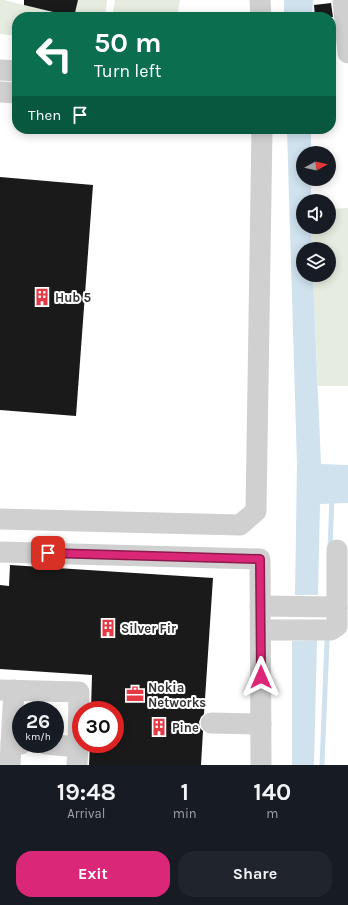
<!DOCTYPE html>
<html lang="en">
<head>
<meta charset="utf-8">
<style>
  :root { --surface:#171b24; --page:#20242c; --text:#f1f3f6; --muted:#9ea1a6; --accent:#db2777 }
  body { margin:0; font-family:Karla,sans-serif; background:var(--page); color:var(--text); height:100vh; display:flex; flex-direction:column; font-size:15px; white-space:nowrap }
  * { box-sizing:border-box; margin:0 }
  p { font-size:13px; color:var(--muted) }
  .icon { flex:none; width:22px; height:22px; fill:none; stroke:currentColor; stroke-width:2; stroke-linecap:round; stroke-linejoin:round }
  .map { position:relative; height:765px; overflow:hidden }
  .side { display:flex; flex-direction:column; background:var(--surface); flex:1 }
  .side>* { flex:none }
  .guide { position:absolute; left:12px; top:12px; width:324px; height:122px; border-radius:16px; box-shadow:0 2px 10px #0003; background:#0b6e4f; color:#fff; overflow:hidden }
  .needle { width:26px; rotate:82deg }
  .tools { position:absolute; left:296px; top:146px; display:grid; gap:8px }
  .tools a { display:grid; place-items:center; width:40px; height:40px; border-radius:50%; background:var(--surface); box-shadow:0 2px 10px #0003; font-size:20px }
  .speed { position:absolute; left:12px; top:701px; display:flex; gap:8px; font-size:20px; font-weight:700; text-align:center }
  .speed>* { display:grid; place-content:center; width:52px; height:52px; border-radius:50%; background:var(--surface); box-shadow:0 2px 10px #0003; line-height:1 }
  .speed small { font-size:10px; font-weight:400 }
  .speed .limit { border:6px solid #d22; background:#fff; color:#111 }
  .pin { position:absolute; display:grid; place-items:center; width:34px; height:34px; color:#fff; margin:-17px; border-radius:8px; box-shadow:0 2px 6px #0006 }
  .me { position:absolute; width:44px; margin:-22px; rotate:0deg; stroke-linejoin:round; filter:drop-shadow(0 0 3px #0008) }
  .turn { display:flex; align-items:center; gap:14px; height:84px; padding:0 16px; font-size:18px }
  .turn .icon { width:52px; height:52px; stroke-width:2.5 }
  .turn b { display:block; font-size:28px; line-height:34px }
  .then { display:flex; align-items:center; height:38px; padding:0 16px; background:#0003; gap:8px; font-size:15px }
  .eta { display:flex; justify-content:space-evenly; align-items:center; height:68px; text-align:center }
  .eta b { font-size:24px; font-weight:700; line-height:28px }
  .primary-button { display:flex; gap:8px; margin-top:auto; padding:8px 16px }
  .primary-button a { flex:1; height:46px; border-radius:16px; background:var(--accent); color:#fff; font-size:16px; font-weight:700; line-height:46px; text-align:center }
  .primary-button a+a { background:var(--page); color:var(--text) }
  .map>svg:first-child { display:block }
  .green { fill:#e6ecdf }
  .water { fill:#cfe2ee }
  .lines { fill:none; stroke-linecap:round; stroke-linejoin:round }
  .stream { stroke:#cfe2ee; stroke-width:5 }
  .building { fill:#1a1a1a }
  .minor { stroke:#d0d0d0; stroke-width:21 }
  .route-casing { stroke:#8e194d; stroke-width:10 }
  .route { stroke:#db2777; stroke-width:7 }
  .labels { text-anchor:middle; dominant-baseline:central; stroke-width:4; stroke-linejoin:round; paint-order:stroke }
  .poi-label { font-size:13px; font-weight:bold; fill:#333; stroke:#fff; text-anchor:start }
</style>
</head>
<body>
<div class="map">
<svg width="348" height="765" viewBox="0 0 348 765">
  <rect width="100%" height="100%" fill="#fff"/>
  <g class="green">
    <path d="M 0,0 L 4,0 L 73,17 L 17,17 L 17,36 L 0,34 Z"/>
    <path d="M 78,0 L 107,0 L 105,17 L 74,17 Z"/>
    <path d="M 115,0 L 180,0 L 177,17 L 112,17 Z"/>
    <path d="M 348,208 L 348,386 L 318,386 L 313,275 L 329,275 L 329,249 L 312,249 L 311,227 L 329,227 L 329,209 Z"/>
  </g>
  <g class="water">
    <path d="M 284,0 L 313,0 L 312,17 L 284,17 Z"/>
    <path d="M 287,129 L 311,129 L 311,153 L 303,153 L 303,179 L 311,179 L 311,201 L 303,201 L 303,227 L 311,227 L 312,249 L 303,249 L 303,275 L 313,275 L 321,464 L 348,465 L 348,503 L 320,504 L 318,595 L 295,595 L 297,465 Z"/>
    <path d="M 317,640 L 314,765 L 292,765 L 292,641 Z"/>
  </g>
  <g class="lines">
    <g class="stream">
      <path d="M 330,549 L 332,497"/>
      <path d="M 322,765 L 327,641"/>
    </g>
  </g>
  <g class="building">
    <path d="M 24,0 L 78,0 L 74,17 L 24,5 Z"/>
    <path d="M 331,3 L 333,17 L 315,17 L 314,5 Z"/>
    <path d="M 0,177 L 93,185 L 76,416 L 0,410 Z"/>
    <path d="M 10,565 L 213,578 L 204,714 L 201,717 L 199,722 L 200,728 L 203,731 L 201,765 L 89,765 L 90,744 L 115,744 L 115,710 L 91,710 L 92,675 L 0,669 L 0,585 L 9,586 Z"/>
  </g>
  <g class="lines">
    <g class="minor">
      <path d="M 260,0 L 261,17"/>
      <path d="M 343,0 L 348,53"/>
      <path d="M 0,70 L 17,71"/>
      <path d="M 0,92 L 17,93"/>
      <path d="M 0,519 L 240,525 L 256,511 L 262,129"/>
      <path d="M 0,552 L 260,559 L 261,765"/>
      <path d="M 260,606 L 337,607"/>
      <path d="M 261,630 L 331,630 L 337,626 L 337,550"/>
      <path d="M 0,690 L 79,692 L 78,747"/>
      <path d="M 211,723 L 261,724"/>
      <path d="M 11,744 L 14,690"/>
      <path d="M 45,744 L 78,747 L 77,765"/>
      <path d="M 10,765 L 11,744 L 21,744"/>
    </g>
  </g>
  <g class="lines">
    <g class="route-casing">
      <path id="route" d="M 48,553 L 260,559 L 261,677"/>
    </g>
    <use href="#route" class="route"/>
  </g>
  <defs>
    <g id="building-bare" transform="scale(1.38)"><path d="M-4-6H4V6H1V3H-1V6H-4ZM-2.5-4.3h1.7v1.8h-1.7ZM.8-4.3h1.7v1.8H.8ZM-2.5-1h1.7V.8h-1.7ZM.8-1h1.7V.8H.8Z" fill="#e63946" stroke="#fff" stroke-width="2.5" paint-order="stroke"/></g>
    <g id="office-bare" transform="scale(1.38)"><path d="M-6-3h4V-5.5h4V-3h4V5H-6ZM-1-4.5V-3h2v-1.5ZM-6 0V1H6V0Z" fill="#e63946" stroke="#fff" stroke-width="2.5" paint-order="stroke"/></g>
  </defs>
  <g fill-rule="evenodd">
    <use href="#building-bare" x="42" y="297"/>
    <use href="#building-bare" x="108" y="628"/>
    <use href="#office-bare" x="135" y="694"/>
    <use href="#building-bare" x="159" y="727"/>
  </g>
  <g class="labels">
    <g class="poi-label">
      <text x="55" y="297">Hub 5</text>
      <text x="121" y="628">Silver Fir</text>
      <text x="148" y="687">Nokia<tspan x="148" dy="15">Networks</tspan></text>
      <text x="172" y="727">Pine</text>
    </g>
  </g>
</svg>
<div class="tools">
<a><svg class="needle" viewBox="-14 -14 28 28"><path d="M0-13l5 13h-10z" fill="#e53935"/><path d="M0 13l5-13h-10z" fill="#9ea1a6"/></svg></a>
<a><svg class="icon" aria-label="sound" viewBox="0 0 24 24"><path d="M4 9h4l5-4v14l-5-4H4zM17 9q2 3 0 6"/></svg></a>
<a><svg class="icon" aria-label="layers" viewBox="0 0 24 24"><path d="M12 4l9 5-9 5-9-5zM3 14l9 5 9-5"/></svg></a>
</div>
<div class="speed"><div>26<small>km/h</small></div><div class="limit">30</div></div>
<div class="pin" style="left:48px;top:553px;background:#d93025"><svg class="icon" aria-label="arrive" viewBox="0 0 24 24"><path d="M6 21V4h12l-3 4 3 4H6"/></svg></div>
<svg class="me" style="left:261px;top:677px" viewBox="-20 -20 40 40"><path d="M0-17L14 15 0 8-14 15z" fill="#db2777" stroke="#fff" stroke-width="4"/></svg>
<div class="guide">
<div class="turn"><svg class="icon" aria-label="left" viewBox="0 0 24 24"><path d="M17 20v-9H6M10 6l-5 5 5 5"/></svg><div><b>50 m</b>Turn left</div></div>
<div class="then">Then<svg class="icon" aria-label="arrive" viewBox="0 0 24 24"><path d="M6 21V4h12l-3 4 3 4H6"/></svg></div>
</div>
</div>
<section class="side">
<div class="eta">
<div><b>19:48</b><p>Arrival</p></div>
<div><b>1</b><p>min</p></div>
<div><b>140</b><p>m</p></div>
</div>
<div class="primary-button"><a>Exit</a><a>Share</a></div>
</section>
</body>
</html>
